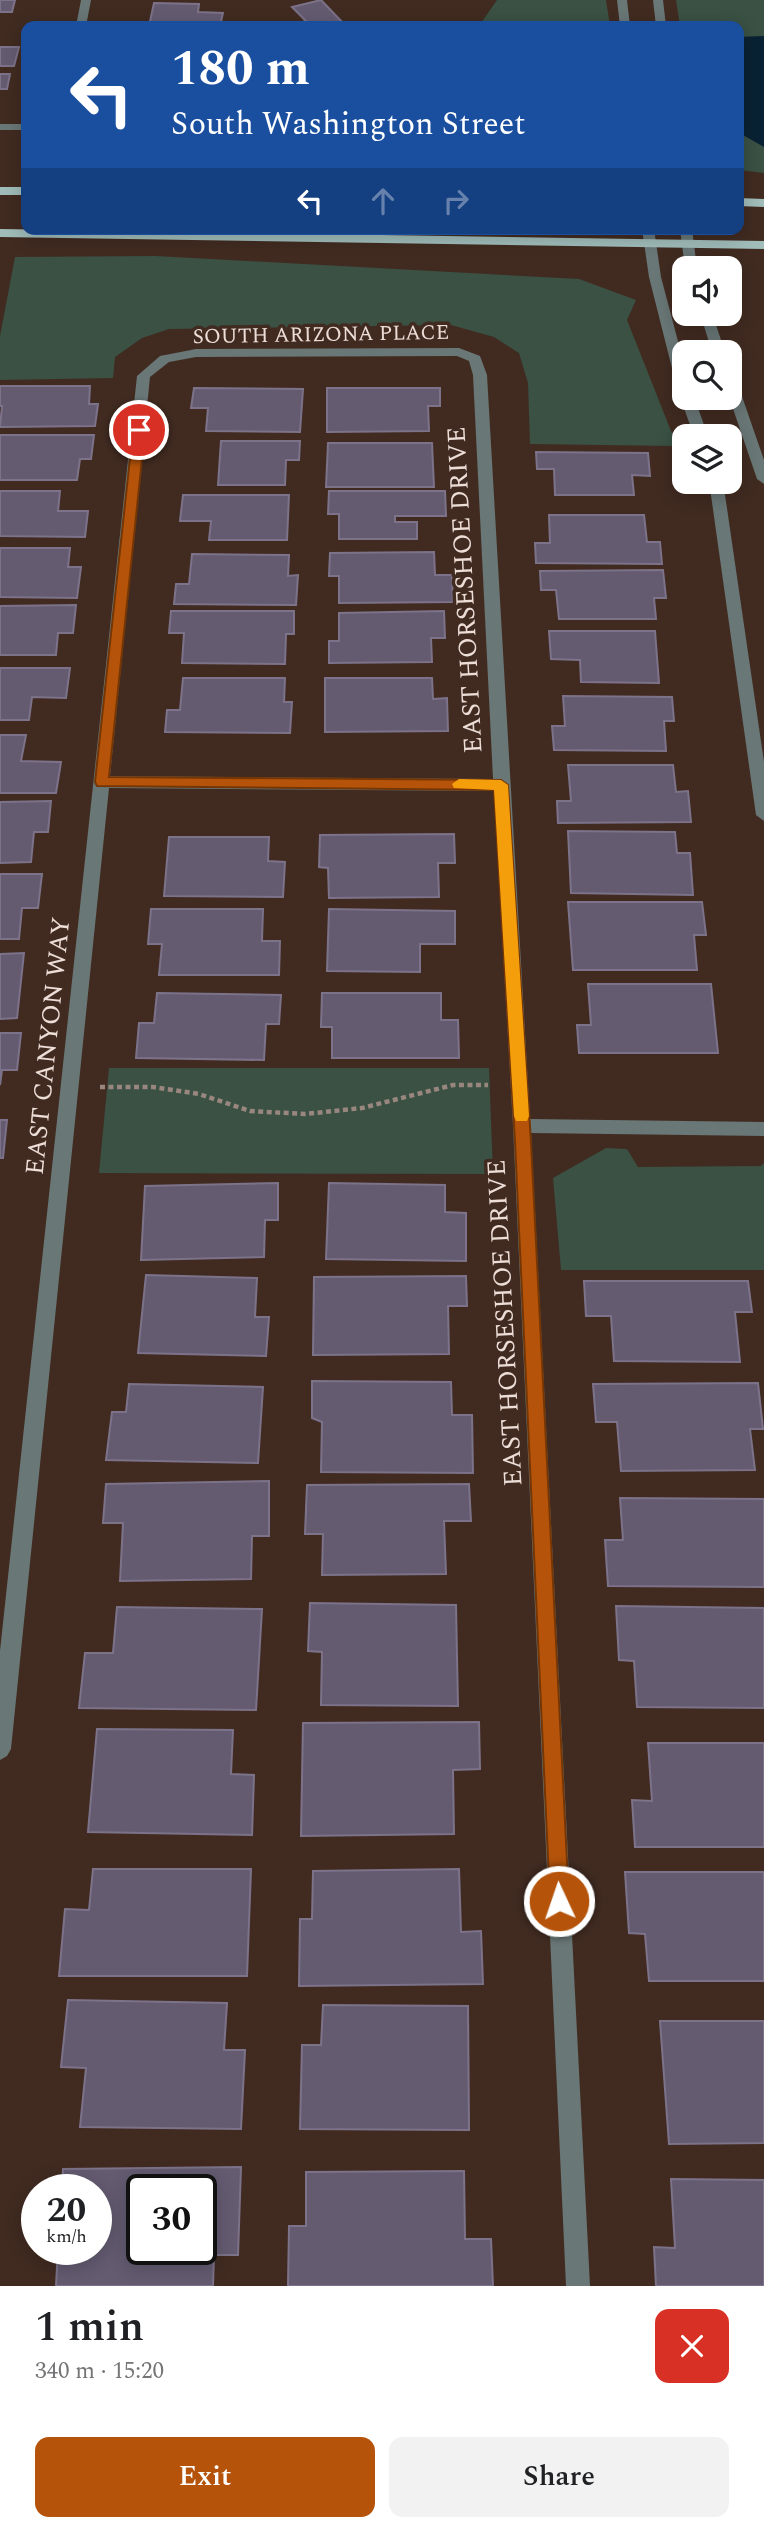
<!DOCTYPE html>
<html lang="en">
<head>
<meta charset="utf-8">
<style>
  :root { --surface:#fff; --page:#f2f2f2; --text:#202124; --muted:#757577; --accent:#b45309 }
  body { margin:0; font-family:Spectral,serif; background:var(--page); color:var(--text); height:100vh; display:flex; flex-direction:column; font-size:26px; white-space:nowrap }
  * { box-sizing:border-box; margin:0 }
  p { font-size:23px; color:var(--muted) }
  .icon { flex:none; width:38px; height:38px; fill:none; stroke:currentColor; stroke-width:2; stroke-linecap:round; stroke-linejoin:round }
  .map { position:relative; height:2286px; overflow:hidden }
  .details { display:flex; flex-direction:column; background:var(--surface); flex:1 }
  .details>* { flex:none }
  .guide { position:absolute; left:21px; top:21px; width:723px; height:214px; border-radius:14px; box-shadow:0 4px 18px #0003; background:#1a4fa0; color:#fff; overflow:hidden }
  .fabs { position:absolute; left:672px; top:256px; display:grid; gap:14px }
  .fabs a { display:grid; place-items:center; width:70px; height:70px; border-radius:14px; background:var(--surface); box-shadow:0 4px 18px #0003; font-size:35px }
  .speed { position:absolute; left:21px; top:2174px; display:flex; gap:14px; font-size:35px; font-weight:700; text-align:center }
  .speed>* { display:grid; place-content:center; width:91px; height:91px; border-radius:50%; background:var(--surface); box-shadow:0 4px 18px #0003; line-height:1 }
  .speed small { font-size:18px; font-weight:400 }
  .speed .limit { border:4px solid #111; border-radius:10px; background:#fff; color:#111 }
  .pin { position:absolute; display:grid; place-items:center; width:60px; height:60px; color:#fff; margin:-30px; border:4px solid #fff; border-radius:50%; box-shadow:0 2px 7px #0007 }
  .me { position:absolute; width:77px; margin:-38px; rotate:357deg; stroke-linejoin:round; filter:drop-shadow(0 0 5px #0008) }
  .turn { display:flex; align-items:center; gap:24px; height:147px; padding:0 35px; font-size:32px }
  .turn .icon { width:91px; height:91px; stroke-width:2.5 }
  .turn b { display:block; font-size:49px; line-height:60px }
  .lanes { display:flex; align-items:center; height:66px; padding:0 35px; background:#0003; justify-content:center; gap:35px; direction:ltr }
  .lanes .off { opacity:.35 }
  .round { display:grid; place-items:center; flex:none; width:74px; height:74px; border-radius:14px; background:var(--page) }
  .headline { display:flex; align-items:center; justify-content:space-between; height:119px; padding:0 35px }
  h1 { font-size:42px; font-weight:600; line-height:52px }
  .primary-button { display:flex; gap:14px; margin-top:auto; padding:14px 35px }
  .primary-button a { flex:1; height:80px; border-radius:14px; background:var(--accent); color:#fff; font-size:28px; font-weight:600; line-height:80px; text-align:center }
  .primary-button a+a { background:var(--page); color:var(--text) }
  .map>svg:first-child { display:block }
  .green { fill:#3a5144 }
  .water { fill:#092233 }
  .building { fill:#645b71; stroke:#7c7289; stroke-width:2; fill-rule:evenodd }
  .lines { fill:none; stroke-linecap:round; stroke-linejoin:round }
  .path { stroke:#99877f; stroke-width:4.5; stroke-dasharray:5 3.5; stroke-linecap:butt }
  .minor { fill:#697776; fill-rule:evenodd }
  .major { fill:#a0bdba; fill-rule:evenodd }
  .route { fill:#b45309; stroke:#753606; stroke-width:2 }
  .slow { fill:#f59e0b }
  .labels { text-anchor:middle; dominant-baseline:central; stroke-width:7; stroke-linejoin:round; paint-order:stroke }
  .far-street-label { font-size:21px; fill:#ecddd7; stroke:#412b21 }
  .street-label { font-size:26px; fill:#ecddd7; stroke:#412b21 }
</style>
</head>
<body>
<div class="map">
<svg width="764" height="2286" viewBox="0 0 764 2286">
  <rect width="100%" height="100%" fill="#412b21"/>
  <g class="green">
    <path d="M 497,0 L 606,0 L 610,26 L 479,26 Z"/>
    <path d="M 676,0 L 764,0 L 764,173 L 739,170 L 738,26 L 680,26 Z"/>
    <path d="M 155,256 L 579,279 L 636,300 L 627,320 L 677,446 L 530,444 L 528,383 L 519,353 L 494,337 L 451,325 L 169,329 L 142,338 L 115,357 L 113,378 L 0,380 L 0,336 L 15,257 Z"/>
    <path d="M 109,1068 L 489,1068 L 493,1174 L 99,1173 Z"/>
    <path d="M 606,1148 L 627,1149 L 638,1167 L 761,1166 L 764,1163 L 764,1270 L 561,1270 L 553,1178 Z"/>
  </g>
  <path class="water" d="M 764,36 L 764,147 L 743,135 L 739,127 L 738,37 Z"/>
  <g class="building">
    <path d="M 0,0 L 15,0 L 12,12 L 0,12 Z"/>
    <path d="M 321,0 L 346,26 L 288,26 L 306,21 L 292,7 Z"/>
    <path d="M 154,3 L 199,4 L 198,12 L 223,13 L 220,26 L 149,26 Z"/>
    <path d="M 0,47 L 19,47 L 14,66 L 0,66 Z"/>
    <path d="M 0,74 L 10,74 L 7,89 L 0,89 Z"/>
    <path d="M 0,386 L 90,386 L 89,404 L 98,404 L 95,426 L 0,427 L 2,406 L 0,406 Z"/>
    <path d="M 194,388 L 303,389 L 300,432 L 206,431 L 208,408 L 191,408 Z"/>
    <path d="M 327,388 L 440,388 L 440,406 L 428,406 L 429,431 L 327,432 Z"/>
    <path d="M 0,435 L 94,435 L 91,459 L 80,459 L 77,480 L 0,480 Z"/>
    <path d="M 221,441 L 300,441 L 299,460 L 286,460 L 285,485 L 218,485 Z"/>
    <path d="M 328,443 L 432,443 L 434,487 L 326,487 Z"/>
    <path d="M 536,452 L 648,453 L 650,476 L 632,475 L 634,495 L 555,495 L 554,469 L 537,469 Z"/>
    <path d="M 0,491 L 60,491 L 58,511 L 88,511 L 85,537 L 0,536 Z"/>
    <path d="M 329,491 L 445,491 L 446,516 L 395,516 L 395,522 L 417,522 L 417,539 L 339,539 L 339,514 L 328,514 Z"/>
    <path d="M 183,495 L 289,495 L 287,540 L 209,540 L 211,521 L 180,521 Z"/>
    <path d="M 549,515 L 644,515 L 647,542 L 660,542 L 662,564 L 536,563 L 535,543 L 550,543 Z"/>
    <path d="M 0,548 L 70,548 L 68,567 L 81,567 L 77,598 L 0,597 Z"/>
    <path d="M 434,552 L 435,575 L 452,575 L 453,602 L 339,603 L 339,576 L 329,576 L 330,553 Z"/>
    <path d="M 192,554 L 289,555 L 288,576 L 298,575 L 296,605 L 174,604 L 176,584 L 189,584 Z"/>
    <path d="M 663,570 L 666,598 L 654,598 L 656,619 L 559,619 L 556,590 L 541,590 L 540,571 Z"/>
    <path d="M 76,605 L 73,633 L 58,633 L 56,655 L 0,655 L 0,606 Z"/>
    <path d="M 171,611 L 294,611 L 294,634 L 286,634 L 285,664 L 182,663 L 184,633 L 169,633 Z"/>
    <path d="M 444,611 L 445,638 L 431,638 L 432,662 L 329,663 L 329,641 L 339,641 L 339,613 Z"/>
    <path d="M 549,631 L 655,631 L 659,683 L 581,682 L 580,660 L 551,659 Z"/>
    <path d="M 0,668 L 70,668 L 66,698 L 32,697 L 29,720 L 0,720 Z"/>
    <path d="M 183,678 L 285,678 L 284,702 L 292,702 L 290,733 L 165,732 L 167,710 L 180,710 Z"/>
    <path d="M 325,678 L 432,678 L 433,699 L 447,698 L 448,731 L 325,732 Z"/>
    <path d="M 563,696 L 672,697 L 674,721 L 664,721 L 666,751 L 554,750 L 552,726 L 565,726 Z"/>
    <path d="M 0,735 L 26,735 L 21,761 L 61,762 L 56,793 L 0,793 Z"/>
    <path d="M 568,765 L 673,765 L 676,792 L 688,791 L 691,822 L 558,823 L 557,801 L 571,801 Z"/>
    <path d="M 51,801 L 48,832 L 34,832 L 31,862 L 0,863 L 0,802 Z"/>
    <path d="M 568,831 L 675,832 L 677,853 L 690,853 L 693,895 L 571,893 Z"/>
    <path d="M 454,834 L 455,863 L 438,863 L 439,897 L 329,898 L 328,868 L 319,867 L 320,835 Z"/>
    <path d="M 169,837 L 269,837 L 268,861 L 285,862 L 283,897 L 164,896 Z"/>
    <path d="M 0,874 L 42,874 L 38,908 L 22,908 L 19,939 L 0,939 Z"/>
    <path d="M 568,902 L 702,902 L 706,935 L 694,935 L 697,970 L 573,970 Z"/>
    <path d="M 151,909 L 263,909 L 262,941 L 280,941 L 279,975 L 159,975 L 162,944 L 148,944 Z"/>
    <path d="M 329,909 L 455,911 L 455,944 L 420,944 L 420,972 L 327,971 Z"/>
    <path d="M 24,953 L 17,1018 L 0,1019 L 0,954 Z"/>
    <path d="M 588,984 L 711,984 L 718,1053 L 579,1053 L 577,1025 L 591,1025 Z"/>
    <path d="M 157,993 L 281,995 L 279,1024 L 266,1024 L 264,1060 L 136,1058 L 139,1023 L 154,1023 Z"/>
    <path d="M 322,993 L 441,993 L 441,1020 L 458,1020 L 459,1058 L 332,1058 L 332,1027 L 321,1027 Z"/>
    <path d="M 0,1033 L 21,1033 L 17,1070 L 2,1070 L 0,1085 Z"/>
    <path d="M 0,1120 L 7,1120 L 3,1158 L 0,1158 Z"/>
    <path d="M 278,1183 L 278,1220 L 265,1220 L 264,1257 L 141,1260 L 145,1186 Z"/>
    <path d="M 329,1183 L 445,1185 L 445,1212 L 466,1213 L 466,1261 L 326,1259 Z"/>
    <path d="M 146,1275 L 257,1278 L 255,1317 L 269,1317 L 266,1356 L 138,1353 Z"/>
    <path d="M 466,1276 L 467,1306 L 448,1306 L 449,1354 L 313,1355 L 314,1277 Z"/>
    <path d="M 584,1281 L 748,1281 L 752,1312 L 735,1312 L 740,1362 L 614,1361 L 611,1316 L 586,1316 Z"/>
    <path d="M 312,1381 L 451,1382 L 452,1415 L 472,1415 L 473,1473 L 321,1472 L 322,1422 L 312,1418 Z"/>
    <path d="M 758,1383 L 763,1429 L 750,1429 L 755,1470 L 621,1471 L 617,1422 L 596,1422 L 593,1384 Z"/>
    <path d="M 129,1384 L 263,1387 L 258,1463 L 106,1460 L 112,1412 L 126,1412 Z"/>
    <path d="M 269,1481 L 269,1536 L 252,1536 L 251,1579 L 120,1581 L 123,1523 L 103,1523 L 106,1484 Z"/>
    <path d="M 469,1484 L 471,1521 L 444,1521 L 446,1574 L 322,1575 L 323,1534 L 305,1534 L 307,1485 Z"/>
    <path d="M 620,1498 L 764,1499 L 764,1587 L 608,1586 L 605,1540 L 623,1540 Z"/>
    <path d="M 310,1603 L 456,1605 L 458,1706 L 321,1705 L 322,1652 L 308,1651 Z"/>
    <path d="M 616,1606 L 764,1608 L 764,1708 L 637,1707 L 634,1661 L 619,1660 Z"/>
    <path d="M 117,1607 L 262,1609 L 256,1710 L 79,1708 L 85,1653 L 113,1653 Z"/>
    <path d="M 479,1722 L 480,1769 L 453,1770 L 454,1834 L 301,1836 L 303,1723 Z"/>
    <path d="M 97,1729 L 233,1730 L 231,1774 L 254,1775 L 252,1835 L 88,1832 Z"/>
    <path d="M 648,1743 L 764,1743 L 764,1847 L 635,1847 L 632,1800 L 652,1801 Z"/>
    <path d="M 93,1869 L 251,1869 L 247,1976 L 59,1976 L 65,1909 L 89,1910 Z"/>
    <path d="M 459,1869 L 461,1932 L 481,1931 L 483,1984 L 299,1986 L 300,1919 L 312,1919 L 313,1871 Z"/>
    <path d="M 625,1872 L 764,1872 L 764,1981 L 649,1981 L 645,1934 L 629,1933 Z"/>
    <path d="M 68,2000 L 227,2003 L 224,2050 L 245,2050 L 241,2129 L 80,2127 L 86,2068 L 61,2067 Z"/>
    <path d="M 323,2005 L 468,2006 L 469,2130 L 300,2129 L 302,2045 L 321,2045 Z"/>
    <path d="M 660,2021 L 764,2021 L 764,2143 L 669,2144 Z"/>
    <path d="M 241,2167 L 238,2255 L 214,2255 L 213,2286 L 56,2286 L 58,2249 L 96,2249 L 96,2189 L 62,2189 L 63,2169 ZM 142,2189 L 201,2189 L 201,2249 L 142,2249 Z"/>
    <path d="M 464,2171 L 465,2239 L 491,2239 L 493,2286 L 288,2286 L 289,2226 L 306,2226 L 306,2172 Z"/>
    <path d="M 671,2179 L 764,2180 L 764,2286 L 656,2286 L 654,2247 L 675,2248 Z"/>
  </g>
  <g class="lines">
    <path class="path" d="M 100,1087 L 153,1087 L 199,1094 L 250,1111 L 305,1114 L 362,1108 L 453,1085 L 488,1085"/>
    <g class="minor">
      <path d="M 81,0 L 91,0 L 86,26 L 76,26 Z"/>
      <path d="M 617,0 L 627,0 L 630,26 L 620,26 Z"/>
      <path d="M 653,0 L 663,0 L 666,26 L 656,26 Z"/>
      <rect x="0" y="124" width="26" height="6"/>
      <path d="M 642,229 L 654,229 L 661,277 L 684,364 L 684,392 L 677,388 L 649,277 Z"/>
      <path d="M 680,229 L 692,229 L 697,268 L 685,268 Z"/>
      <path d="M 700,313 L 712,313 L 725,352 L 712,352 Z"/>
      <path d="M 459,348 L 480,356 L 487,375 L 530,1119 L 764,1122 L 764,1136 L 531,1133 L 590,2286 L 566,2286 L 513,1126 L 494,791 L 109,788 L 11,1749 L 7,1756 L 0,1760 L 0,1651 L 137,376 L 160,356 L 196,349 ZM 457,356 L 469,361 L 473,375 L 493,779 L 110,776 L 150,377 L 169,362 L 196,357 Z"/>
      <path d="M 730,378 L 737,382 L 764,460 L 764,484 L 757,479 L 729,397 Z"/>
      <path d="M 684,394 L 684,397 L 694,397 L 708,436 L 694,436 L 680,397 Z"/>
      <path d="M 709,481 L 723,481 L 764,762 L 764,821 L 756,815 Z"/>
    </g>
    <g class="major">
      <rect x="0" y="187" width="26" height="8"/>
      <path d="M 738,198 L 764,199 L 764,207 L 738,206 Z"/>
      <path d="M 0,229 L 764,241 L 764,249 L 0,237 Z"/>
    </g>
  </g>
  <path class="route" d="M 139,426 L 145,430 L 109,777 L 501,780 L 508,785 L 531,1142 L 569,1901 L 567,1908 L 559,1911 L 552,1908 L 550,1901 L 515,1142 L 494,790 L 97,786 L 95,782 L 133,430 Z"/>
  <path class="slow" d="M 459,779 L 501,780 L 508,785 L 529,1116 L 527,1121 L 516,1121 L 514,1116 L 494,790 L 454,788 L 452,784 Z"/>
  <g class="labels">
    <g class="far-street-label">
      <text transform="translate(321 335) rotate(-1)">SOUTH ARIZONA PLACE</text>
    </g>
    <g class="street-label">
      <text transform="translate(465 590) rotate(-93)">EAST HORSESHOE DRIVE</text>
      <text transform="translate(48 1046) rotate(-84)">EAST CANYON WAY</text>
      <text transform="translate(505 1323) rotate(-93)">EAST HORSESHOE DRIVE</text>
    </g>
  </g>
</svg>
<div class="fabs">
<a><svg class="icon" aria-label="sound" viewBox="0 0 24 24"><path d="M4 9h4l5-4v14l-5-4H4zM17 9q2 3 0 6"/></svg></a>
<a><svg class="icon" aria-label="search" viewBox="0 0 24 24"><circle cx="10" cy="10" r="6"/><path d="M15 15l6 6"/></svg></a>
<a><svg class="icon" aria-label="layers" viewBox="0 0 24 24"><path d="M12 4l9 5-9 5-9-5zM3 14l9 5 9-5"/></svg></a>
</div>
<div class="speed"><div>20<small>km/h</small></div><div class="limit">30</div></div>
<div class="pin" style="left:139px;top:430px;background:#d93025"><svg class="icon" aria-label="arrive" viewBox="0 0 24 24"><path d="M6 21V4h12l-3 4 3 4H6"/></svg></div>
<svg class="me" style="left:559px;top:1901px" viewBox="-20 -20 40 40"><circle r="17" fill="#b45309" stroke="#fff" stroke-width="3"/><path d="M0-11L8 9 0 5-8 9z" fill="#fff"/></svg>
<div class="guide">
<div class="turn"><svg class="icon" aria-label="left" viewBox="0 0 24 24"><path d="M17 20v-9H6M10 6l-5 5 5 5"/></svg><div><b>180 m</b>South Washington Street</div></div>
<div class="lanes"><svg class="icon" aria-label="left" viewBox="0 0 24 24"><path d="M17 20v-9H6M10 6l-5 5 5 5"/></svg><svg class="icon off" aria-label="ahead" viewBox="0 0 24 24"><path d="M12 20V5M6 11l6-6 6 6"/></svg><svg class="icon off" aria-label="right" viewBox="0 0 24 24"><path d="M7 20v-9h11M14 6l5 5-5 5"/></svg></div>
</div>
</div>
<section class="details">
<div class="headline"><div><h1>1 min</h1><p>340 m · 15:20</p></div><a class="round" style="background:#d93025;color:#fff"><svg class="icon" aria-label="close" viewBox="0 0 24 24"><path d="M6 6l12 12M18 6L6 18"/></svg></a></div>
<div class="primary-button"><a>Exit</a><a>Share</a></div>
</section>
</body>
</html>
